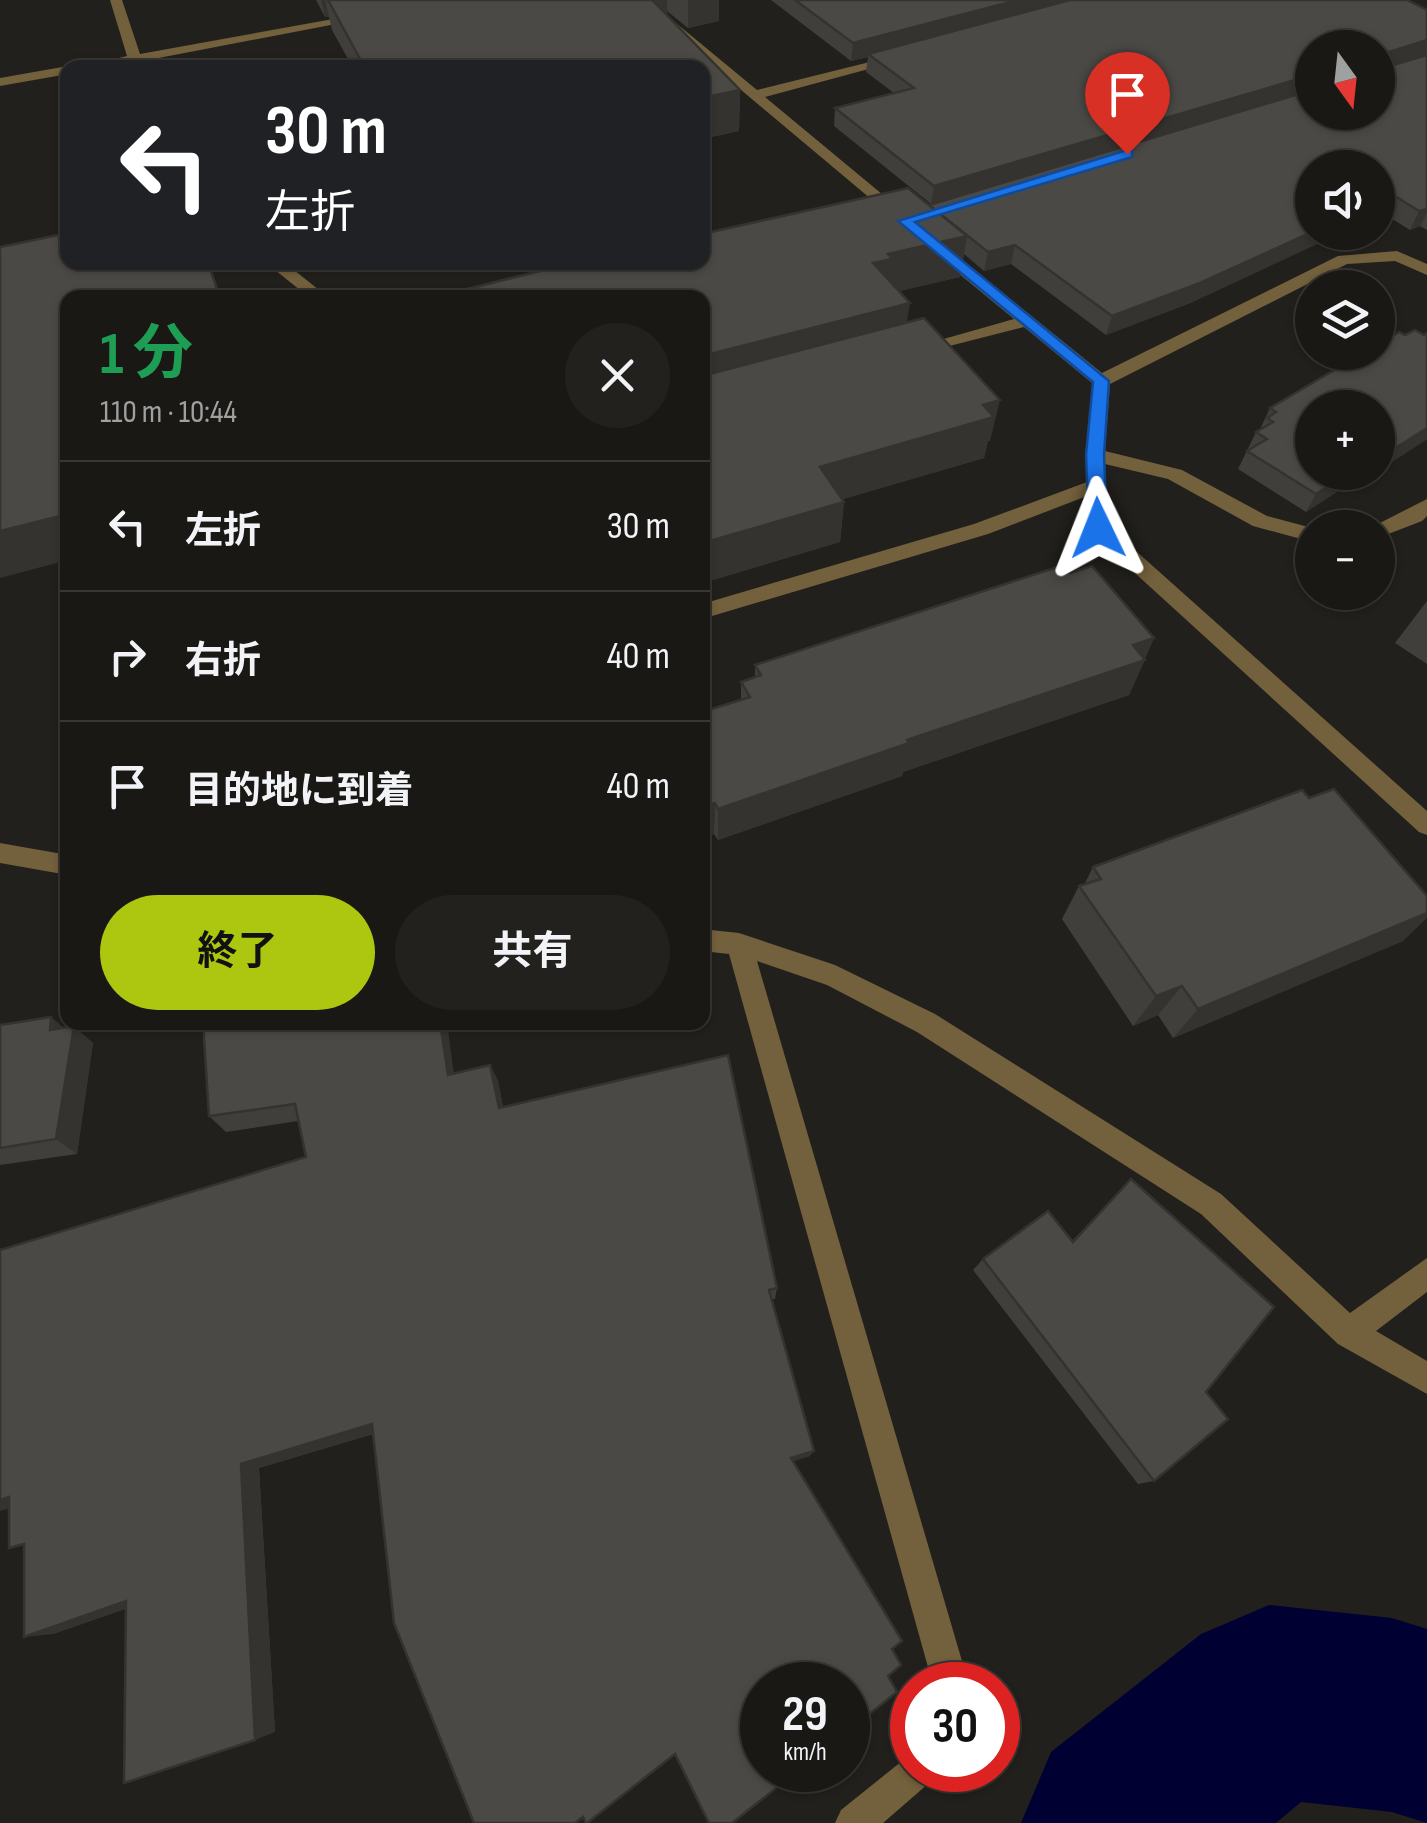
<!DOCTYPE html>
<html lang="ja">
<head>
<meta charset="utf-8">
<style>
  :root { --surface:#1a1815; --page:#23211e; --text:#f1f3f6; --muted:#9fa0a0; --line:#383734; --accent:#adc60f }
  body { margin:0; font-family:"Sofia Sans Condensed","Noto Sans JP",sans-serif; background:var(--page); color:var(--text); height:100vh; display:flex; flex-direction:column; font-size:38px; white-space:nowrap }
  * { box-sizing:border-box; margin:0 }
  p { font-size:32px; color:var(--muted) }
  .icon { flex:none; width:55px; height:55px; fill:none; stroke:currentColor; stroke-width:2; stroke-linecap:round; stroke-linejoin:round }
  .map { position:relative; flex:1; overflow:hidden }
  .details { position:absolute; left:60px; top:290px; width:650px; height:740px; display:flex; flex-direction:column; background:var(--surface); border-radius:20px; box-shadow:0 2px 8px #0004,0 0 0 2px var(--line) }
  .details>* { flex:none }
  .hud { position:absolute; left:60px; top:60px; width:650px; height:210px; border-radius:20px; box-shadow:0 2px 8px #0004,0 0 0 2px var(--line); background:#202124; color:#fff; overflow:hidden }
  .needle { width:65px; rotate:165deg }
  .fabs { position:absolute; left:1295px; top:30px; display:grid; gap:20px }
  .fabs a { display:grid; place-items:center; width:100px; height:100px; border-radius:50%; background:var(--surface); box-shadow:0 2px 8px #0004,0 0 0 2px var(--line); font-size:50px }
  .speed { position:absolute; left:740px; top:1662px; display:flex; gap:20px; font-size:50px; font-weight:700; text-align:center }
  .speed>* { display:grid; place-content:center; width:130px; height:130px; border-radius:50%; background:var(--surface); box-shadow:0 2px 8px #0004,0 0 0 2px var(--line); line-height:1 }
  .speed small { font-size:25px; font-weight:400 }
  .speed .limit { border:15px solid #d22; background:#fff; color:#111 }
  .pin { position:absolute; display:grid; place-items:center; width:85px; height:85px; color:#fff; margin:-102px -42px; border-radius:50% 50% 50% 0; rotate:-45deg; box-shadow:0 0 10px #0007 }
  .pin .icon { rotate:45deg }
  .me { position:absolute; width:110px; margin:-55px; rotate:358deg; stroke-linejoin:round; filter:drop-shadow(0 0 8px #0008) }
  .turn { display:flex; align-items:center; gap:35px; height:210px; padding:0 40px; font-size:45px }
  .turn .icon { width:130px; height:130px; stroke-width:2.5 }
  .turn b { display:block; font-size:70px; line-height:85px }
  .round { display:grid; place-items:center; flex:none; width:105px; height:105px; border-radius:52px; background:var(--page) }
  .head { display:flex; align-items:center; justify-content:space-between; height:170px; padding:0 40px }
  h1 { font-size:60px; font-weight:700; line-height:75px; color:#1e9e55 }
  .primary-button { display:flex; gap:20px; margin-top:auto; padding:20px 40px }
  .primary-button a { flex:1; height:115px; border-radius:60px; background:var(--accent); color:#111; font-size:40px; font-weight:700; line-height:115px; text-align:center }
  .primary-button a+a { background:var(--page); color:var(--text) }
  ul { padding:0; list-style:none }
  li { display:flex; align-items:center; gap:30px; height:130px; padding:0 40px; border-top:2px solid var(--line) }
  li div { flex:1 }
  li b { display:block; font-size:38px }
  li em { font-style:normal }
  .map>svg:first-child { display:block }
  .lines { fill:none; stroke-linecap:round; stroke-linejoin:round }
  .river { fill:#000032; fill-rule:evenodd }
  .street { fill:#73603c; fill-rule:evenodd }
  .wall { fill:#403f3b; fill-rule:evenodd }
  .shaded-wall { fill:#343330 }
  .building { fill:#4b4945; stroke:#343330; stroke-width:2.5 }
  .route { fill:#1a73e8; stroke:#114b97; stroke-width:2.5 }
</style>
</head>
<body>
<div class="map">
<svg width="1427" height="1823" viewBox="0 0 1427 1823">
  <rect width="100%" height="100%" fill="#22201c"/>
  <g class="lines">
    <path class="river" d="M 1269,1605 L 1392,1618 L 1427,1629 L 1427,1823 L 1392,1812 L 1301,1802 L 1276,1823 L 1021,1823 L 1051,1752 L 1201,1634 Z"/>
    <g class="street">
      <path d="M 110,0 L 122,0 L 140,54 L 361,14 L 367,18 L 143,61 L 145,68 L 131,68 L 130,64 L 78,68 L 127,56 Z"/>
      <path d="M 634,0 L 648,0 L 757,90 L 902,54 L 902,60 L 765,97 L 906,214 L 906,220 L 896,220 Z"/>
      <path d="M 68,66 L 73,68 L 68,68 L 68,74 L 0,86 L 0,78 Z"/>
      <path d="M 929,243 L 941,243 L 1102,373 L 1338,256 L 1397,251 L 1427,264 L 1427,275 L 1395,261 L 1347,264 L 1110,384 L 1105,451 L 1182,470 L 1267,516 L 1312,528 L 1312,542 L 1253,526 L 1168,479 L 1105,464 L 1108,526 L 1427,811 L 1427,835 L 1419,832 L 1091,533 L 1087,496 L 988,534 L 702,619 L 702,604 L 974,524 L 1087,482 L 1092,383 L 1024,327 L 914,355 L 905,350 L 1014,319 L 929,249 Z"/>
      <path d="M 265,262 L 284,262 L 329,298 L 310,298 Z"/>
      <path d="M 1427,499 L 1427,516 L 1422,521 L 1378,538 L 1378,528 L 1370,528 Z"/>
      <path d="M 0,843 L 68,855 L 68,875 L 0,863 Z"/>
      <path d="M 702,929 L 739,933 L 835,965 L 935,1014 L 1221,1194 L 1350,1313 L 1427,1258 L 1427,1292 L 1376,1331 L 1427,1361 L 1427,1394 L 1338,1344 L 1201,1214 L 917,1032 L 827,985 L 757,961 L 969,1685 L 933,1685 L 729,954 L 702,951 Z"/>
      <path d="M 912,1753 L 912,1770 L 934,1770 L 929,1783 L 883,1823 L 835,1823 L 841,1810 Z"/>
    </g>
  </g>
  <g class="wall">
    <path d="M 316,0 L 719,0 L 719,21 L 688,28 L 667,11 L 667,16 L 740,90 L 739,131 L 702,139 L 702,68 L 353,68 L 332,30 L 329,17 L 325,17 Z"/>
    <path d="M 771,0 L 1407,0 L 1427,10 L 1427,230 L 1420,226 L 1410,230 L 1384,214 L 1378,217 L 1378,168 L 1193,302 L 1106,335 L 1011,264 L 984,271 L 964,254 L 960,277 L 899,291 L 907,322 L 990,441 L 988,441 L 984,458 L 843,499 L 844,502 L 840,542 L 706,582 L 702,576 L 702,298 L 931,204 L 834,126 L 835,108 L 894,93 L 866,72 L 868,57 L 851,61 ZM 1312,48 L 1378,112 L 1312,112 Z"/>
    <path d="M 1427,333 L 1427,439 L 1378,471 L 1378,408 L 1312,472 L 1376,472 L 1369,477 L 1364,474 L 1306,512 L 1238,469 L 1256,432 L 1262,428 L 1261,427 L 1270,408 L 1405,335 L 1424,335 Z"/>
    <path d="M 1070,573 L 1154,638 L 1129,695 L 903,772 L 902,776 L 718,840 L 714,834 L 702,838 L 741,700 L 741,682 L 755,677 L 755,665 Z"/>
    <path d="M 1427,601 L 1427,664 L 1395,643 Z"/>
    <path d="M 1093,867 L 1403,941 L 1173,1038 L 1158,1015 L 1133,1026 L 1062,919 L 1079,886 L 1084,885 Z"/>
    <path d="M 51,1017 L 63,1028 L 93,1043 L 77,1154 L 0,1165 L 0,1025 Z"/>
    <path d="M 490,1065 L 498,1081 L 503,1107 L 777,1288 L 775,1299 L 771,1299 L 810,1456 L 793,1461 L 675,1754 L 373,1434 L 259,1468 L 275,1732 L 125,1609 L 53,1634 L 306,1157 L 298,1121 L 226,1132 L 209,1116 L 454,1074 Z"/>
    <path d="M 1131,1179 L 1206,1392 L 1154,1481 L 1138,1484 L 973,1270 L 983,1259 L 1072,1241 Z"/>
  </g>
  <g class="shaded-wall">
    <path d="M 321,0 L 325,0 L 329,17 L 325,17 Z"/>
    <path d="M 650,0 L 667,0 L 668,33 Z"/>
    <path d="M 688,0 L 719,0 L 719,21 L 688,28 Z"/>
    <path d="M 1018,0 L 1081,0 L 868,54 L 868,57 L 851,61 L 853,43 Z"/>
    <path d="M 1427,40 L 1426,55 L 1378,71 L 1383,54 Z"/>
    <path d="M 1312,75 L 1312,92 L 931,204 L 934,186 Z"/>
    <path d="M 740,90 L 739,131 L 702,139 L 702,98 Z"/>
    <path d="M 1393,195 L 1384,214 L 1378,217 L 1378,202 Z"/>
    <path d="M 1427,209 L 1427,213 L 1420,226 L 1410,230 L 1419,211 Z"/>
    <path d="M 1312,232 L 1343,232 L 1193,302 L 1106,335 L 1112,316 Z"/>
    <path d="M 967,236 L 960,277 L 887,294 L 873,263 L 888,254 Z"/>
    <path d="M 1015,245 L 1011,264 L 984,271 L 988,252 Z"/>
    <path d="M 910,303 L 903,344 L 702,397 L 702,356 Z"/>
    <path d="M 1000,400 L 990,441 L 988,441 L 984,458 L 816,507 L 820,467 L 983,405 Z"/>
    <path d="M 1427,428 L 1427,439 L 1378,471 L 1378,463 L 1380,458 Z"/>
    <path d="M 1349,472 L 1365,472 L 1306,512 L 1316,494 Z"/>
    <path d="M 844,502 L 840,542 L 706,582 L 706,542 Z"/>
    <path d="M 68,514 L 68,560 L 0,578 L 0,531 Z"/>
    <path d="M 1154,638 L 1143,661 L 1145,660 L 1129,695 L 903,772 L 902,776 L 718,840 L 718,809 L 907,740 L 1133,645 Z"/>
    <path d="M 715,803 L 714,834 L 702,838 L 702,807 Z"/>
    <path d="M 1427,913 L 1427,918 L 1403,941 L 1173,1038 L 1198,1009 Z"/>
    <path d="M 1182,986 L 1158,1015 L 1133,1026 L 1156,996 Z"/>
    <path d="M 51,1017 L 71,1034 L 74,1026 L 93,1043 L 77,1154 L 56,1139 Z"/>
    <path d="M 440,1022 L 447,1022 L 456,1091 L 448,1075 Z"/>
    <path d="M 490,1065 L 498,1081 L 506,1123 L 499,1108 Z"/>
    <path d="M 372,1424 L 386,1430 L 259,1468 L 275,1732 L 255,1740 L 241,1464 Z"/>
    <path d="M 814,1451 L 810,1456 L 788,1463 L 791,1458 Z"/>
    <path d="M 9,1497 L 37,1500 L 0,1511 L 0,1500 Z"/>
    <path d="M 150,1600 L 53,1634 L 24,1637 L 126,1601 Z"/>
  </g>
  <g class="building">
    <path d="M 328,0 L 652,0 L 740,90 L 702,98 L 702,68 L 365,68 Z"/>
    <path d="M 795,0 L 1018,0 L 853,43 Z"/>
    <path d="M 1070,0 L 1407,0 L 1427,10 L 1427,40 L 1383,54 L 1382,64 L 1387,67 L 1427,55 L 1427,209 L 1419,211 L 1393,195 L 1378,202 L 1378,168 L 1312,168 L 1312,232 L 1200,283 L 1112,316 L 1015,245 L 988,252 L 929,205 L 1312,90 L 1312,112 L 1378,112 L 1378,48 L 1312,48 L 1312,75 L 934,186 L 835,108 L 914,88 L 868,54 Z"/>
    <path d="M 908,188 L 967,236 L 888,254 L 892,259 L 873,263 L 910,303 L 702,356 L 702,298 L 431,298 L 576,262 L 702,262 L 702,234 Z"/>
    <path d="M 68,233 L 68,262 L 208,262 L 220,298 L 68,298 L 68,514 L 0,531 L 0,247 Z"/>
    <path d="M 924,318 L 1000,400 L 983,405 L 994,417 L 820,467 L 844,502 L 706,542 L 702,537 L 702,376 Z"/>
    <path d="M 1415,330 L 1424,335 L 1427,333 L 1427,428 L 1380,458 L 1378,457 L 1378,408 L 1312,408 L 1312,472 L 1349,472 L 1316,494 L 1247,451 L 1267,439 L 1256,432 L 1273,422 L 1267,418 L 1276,412 L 1270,408 L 1365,352 L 1378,352 L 1378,345 L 1399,332 L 1405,335 Z"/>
    <path d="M 1064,565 L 1070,573 L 1092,566 L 1154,638 L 1133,645 L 1145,660 L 907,740 L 909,743 L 718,809 L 715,803 L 702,807 L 702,712 L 750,697 L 741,682 L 761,675 L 755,665 Z"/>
    <path d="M 1334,789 L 1427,896 L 1427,913 L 1198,1009 L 1182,986 L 1156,996 L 1079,886 L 1101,879 L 1093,867 L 1302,790 L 1309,798 Z"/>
    <path d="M 51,1017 L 50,1030 L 74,1026 L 56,1139 L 0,1148 L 0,1025 Z"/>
    <path d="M 203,1022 L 440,1022 L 448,1075 L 490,1065 L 499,1108 L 728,1055 L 777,1288 L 769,1290 L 814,1451 L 791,1458 L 902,1641 L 892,1649 L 901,1665 L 888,1676 L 897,1692 L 848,1731 L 848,1685 L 762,1685 L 762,1770 L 799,1770 L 732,1823 L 709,1823 L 675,1754 L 587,1823 L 586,1823 L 583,1817 L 575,1823 L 474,1823 L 394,1623 L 372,1424 L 241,1464 L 255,1740 L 124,1783 L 126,1601 L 24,1637 L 24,1544 L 9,1548 L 9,1497 L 0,1500 L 0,1250 L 306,1157 L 295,1104 L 209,1116 Z"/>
    <path d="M 1131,1179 L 1274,1307 L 1206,1392 L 1228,1419 L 1154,1481 L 983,1259 L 1048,1211 L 1073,1242 Z"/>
  </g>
  <path class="route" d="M 1127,150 L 1132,151 L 1132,157 L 915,222 L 1109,381 L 1104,455 L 1107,528 L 1098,534 L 1089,528 L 1086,455 L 1093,382 L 898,221 Z"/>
</svg>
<div class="fabs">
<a><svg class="needle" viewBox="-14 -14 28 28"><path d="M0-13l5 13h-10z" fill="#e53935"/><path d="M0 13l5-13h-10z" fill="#9fa0a0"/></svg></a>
<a><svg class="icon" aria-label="sound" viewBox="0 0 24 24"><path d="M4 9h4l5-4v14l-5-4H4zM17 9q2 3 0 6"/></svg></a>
<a><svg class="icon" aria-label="layers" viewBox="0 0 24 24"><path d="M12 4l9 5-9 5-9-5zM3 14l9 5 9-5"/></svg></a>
<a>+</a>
<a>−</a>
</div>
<div class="speed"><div>29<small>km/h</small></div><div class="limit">30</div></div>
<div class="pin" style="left:1127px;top:154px;background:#d93025"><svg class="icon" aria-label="arrive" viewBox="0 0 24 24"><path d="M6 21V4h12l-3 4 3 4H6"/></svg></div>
<svg class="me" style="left:1098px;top:528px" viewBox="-20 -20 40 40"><path d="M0-17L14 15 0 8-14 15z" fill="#1a73e8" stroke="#fff" stroke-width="4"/></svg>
<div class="hud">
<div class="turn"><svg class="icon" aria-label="left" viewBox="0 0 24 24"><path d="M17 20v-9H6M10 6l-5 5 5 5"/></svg><div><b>30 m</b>左折</div></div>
</div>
<section class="details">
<div class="head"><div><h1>1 分</h1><p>110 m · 10:44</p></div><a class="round"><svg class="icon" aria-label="close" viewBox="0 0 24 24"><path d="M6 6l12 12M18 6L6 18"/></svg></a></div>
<ul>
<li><svg class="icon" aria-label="left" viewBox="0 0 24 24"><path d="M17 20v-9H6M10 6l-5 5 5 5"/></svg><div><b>左折</b></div><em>30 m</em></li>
<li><svg class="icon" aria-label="right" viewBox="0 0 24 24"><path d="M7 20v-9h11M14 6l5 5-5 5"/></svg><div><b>右折</b></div><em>40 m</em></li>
<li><svg class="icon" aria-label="arrive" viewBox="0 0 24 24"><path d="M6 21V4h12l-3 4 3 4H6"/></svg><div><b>目的地に到着</b></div><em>40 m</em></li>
</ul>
<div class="primary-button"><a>終了</a><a>共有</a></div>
</section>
</div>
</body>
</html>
